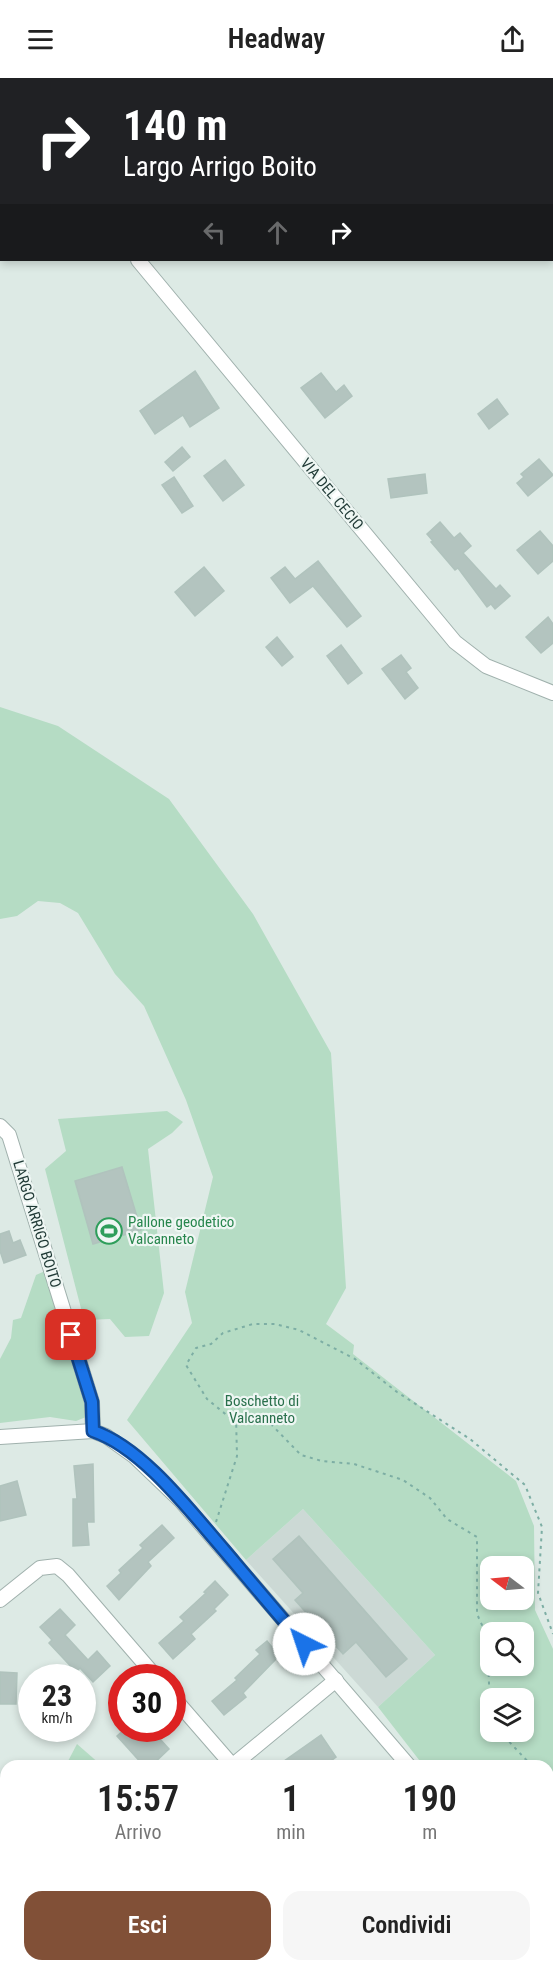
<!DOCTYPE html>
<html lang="it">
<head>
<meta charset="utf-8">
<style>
  :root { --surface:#fff; --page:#f6f6f6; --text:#222; --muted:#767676; --accent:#815037 }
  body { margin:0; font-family:"Roboto Condensed",sans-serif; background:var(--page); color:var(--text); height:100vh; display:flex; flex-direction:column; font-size:22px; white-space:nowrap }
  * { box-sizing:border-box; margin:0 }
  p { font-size:20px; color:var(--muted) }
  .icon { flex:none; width:33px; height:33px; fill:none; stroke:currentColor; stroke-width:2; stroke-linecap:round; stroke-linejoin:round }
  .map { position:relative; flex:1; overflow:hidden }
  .sheet { position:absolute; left:0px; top:1682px; width:554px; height:212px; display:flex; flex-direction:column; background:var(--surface); border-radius:18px 18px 0 0; box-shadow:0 3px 9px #0003 }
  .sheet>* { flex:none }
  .hud { position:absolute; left:0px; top:0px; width:554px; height:183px; box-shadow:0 3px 9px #0003; background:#202124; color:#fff; overflow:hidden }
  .needle { width:39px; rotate:286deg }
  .controls { position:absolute; left:480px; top:1478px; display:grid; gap:12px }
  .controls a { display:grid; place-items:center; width:54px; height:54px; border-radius:12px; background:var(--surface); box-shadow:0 3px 9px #0003; font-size:30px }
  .speed { position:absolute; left:18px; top:1586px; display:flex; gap:12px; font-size:30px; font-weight:700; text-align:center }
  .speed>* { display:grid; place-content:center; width:78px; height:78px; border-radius:50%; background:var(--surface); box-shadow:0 3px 9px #0003; line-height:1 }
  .speed small { font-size:15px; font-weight:400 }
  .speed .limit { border:9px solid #d22; background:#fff; color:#111 }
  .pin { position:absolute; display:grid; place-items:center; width:51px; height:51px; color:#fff; margin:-26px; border-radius:12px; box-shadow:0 3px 9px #0006 }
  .me { position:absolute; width:66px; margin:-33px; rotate:319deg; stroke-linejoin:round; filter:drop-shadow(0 0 4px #0008) }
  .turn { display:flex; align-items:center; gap:21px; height:126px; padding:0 24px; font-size:27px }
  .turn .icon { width:78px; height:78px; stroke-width:2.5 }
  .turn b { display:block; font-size:42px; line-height:51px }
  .lanes { display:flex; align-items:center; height:57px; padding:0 24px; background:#0003; justify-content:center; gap:30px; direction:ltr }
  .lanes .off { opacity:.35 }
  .eta { display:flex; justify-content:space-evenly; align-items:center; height:102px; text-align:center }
  .eta b { font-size:36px; font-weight:600; line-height:42px }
  .cta { display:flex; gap:12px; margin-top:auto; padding:12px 24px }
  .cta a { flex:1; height:69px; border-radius:18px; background:var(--accent); color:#fff; font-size:24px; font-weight:600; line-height:69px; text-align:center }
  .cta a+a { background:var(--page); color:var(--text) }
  header { display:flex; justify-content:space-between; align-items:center; height:78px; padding:0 24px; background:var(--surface); font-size:27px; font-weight:600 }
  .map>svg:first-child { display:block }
  .built { fill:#ccd9d5 }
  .green { fill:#b5dcc4; fill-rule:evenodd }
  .building { fill:#b3c4bf; stroke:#b0c3bd; stroke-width:1.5 }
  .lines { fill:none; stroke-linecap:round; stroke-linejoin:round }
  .minor-casing { stroke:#a0b1ad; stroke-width:16 }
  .path { stroke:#7daea4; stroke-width:2; stroke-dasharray:3 4.5; stroke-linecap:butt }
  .minor { stroke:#fff; stroke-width:14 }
  .route-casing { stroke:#114b97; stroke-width:15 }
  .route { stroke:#1a73e8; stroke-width:10 }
  .labels { text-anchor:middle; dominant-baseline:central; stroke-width:4.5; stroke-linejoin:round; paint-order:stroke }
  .street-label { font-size:15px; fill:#1f3935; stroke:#eef6f3 }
  .leisure-label { font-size:15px; fill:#27864d; stroke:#eef6f3; text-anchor:start }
  .park-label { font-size:15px; fill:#29704c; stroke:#eef6f3 }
</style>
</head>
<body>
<header><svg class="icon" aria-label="menu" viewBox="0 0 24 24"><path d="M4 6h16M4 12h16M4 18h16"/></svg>Headway<svg class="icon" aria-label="share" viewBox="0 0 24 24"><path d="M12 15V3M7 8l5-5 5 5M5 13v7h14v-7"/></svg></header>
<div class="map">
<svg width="553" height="1892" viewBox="0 0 553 1892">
  <rect width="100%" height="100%" fill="#ddeae5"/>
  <path class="built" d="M 303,1431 L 435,1577 L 378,1629 L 246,1482 Z"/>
  <g class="green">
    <path d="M 0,629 L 58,648 L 169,721 L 253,836 L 331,975 L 346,1210 L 326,1246 L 354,1267 L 353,1276 L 516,1403 L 534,1448 L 535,1532 L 553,1571 L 553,1892 L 429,1892 L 431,1887 L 548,1887 L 548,1688 L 423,1687 L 378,1629 L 435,1577 L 303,1431 L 246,1482 L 127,1342 L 192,1245 L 185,1214 L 213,1099 L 186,1022 L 144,928 L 115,896 L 78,835 L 60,825 L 38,823 L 17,838 L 0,841 ZM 490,1488 L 524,1488 L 524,1521 L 490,1521 ZM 490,1554 L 524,1554 L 524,1587 L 490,1587 ZM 490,1620 L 524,1620 L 524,1653 L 490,1653 Z"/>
    <path d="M 167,1033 L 183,1044 L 172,1055 L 148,1071 L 164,1215 L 149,1258 L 125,1259 L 110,1241 L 84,1242 L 45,1091 L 66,1073 L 58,1041 Z"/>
    <path d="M 45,1193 L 86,1326 L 86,1339 L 76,1343 L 50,1339 L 0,1345 L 0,1281 L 11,1260 L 13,1242 L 21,1240 L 36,1197 Z"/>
    <path d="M 77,1666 L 101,1687 L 66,1687 Z"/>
  </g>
  <g class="building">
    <path d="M 195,293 L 219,330 L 190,349 L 183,337 L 155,356 L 140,333 Z"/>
    <path d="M 321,295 L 336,314 L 344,307 L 352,318 L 325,340 L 301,310 Z"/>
    <path d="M 497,321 L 508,336 L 489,351 L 478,336 Z"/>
    <path d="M 182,369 L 190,379 L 173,393 L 165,384 Z"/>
    <path d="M 539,381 L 553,397 L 528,418 L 517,405 L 524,399 L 521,396 Z"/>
    <path d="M 225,382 L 244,407 L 223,423 L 204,398 Z"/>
    <path d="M 425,396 L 427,415 L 391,420 L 388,401 Z"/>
    <path d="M 174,399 L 193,428 L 182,435 L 162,407 Z"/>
    <path d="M 440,444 L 454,460 L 460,455 L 471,468 L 463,475 L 496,511 L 500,507 L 510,518 L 495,531 L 491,526 L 487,529 L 458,490 L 455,492 L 431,464 L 433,463 L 427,456 Z"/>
    <path d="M 540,453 L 553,468 L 553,483 L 538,496 L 517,472 Z"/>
    <path d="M 318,483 L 361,538 L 347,549 L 313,508 L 290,525 L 271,500 L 285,489 L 295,501 Z"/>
    <path d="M 204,489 L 224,513 L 195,538 L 175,514 Z"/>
    <path d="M 548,539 L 553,546 L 553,565 L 541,575 L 526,559 Z"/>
    <path d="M 277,559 L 293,579 L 282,588 L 266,569 Z"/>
    <path d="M 341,567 L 362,595 L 348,606 L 327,578 Z"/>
    <path d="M 401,577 L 411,590 L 406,594 L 418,610 L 405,621 L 382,591 Z"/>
    <path d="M 122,1089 L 141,1152 L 93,1166 L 75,1103 Z"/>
    <path d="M 9,1153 L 13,1165 L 20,1162 L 26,1177 L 4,1185 L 0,1173 L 0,1156 Z"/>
    <path d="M 93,1386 L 94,1444 L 87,1444 L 89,1467 L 73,1468 L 73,1421 L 77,1421 L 74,1388 Z"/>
    <path d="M 17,1403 L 26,1437 L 0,1443 L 0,1408 Z"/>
    <path d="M 162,1447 L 174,1460 L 148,1484 L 151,1488 L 119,1522 L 107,1508 L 121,1495 L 119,1492 L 143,1470 L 140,1467 Z"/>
    <path d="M 299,1458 L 407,1581 L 386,1599 L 356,1564 L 343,1576 L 295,1522 L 303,1515 L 273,1481 Z"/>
    <path d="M 215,1503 L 228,1517 L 214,1531 L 216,1533 L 191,1556 L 195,1561 L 173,1581 L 159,1565 L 184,1543 L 180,1539 L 206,1515 L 204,1514 Z"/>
    <path d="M 60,1531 L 75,1547 L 65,1557 L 88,1582 L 97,1573 L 110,1588 L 93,1604 L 80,1590 L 76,1594 L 49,1565 L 52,1562 L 40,1549 Z"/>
    <path d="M 267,1563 L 279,1578 L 243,1615 L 246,1619 L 224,1637 L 212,1623 L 237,1602 L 235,1600 L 260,1576 L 256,1572 Z"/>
    <path d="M 0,1594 L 17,1595 L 16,1626 L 0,1626 Z"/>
    <path d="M 126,1650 L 150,1650 L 169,1671 L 151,1688 L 144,1688 L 117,1658 Z"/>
    <path d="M 321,1657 L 336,1679 L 324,1688 L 277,1688 Z"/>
  </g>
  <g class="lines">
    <g class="minor-casing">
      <g id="minor">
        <path d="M 0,8 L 2,10"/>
        <path d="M 138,182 L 455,564 L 486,588 L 553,615"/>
        <path d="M 0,1048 L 9,1057 L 92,1324 L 93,1353"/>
        <path d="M 0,1359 L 93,1353 L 106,1358 L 134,1378 L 181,1423 L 409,1688"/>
        <path d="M 0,1522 L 40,1490 L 57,1488 L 68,1497 L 156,1599"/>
        <path d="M 172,1618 L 232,1687"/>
        <path d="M 232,1688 L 336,1602"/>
        <path d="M 0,1775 L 6,1778"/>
        <path d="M 182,1892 L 183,1887"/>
        <path d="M 409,1892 L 411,1887"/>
      </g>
    </g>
    <g class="path">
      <path d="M 216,1444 L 237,1378 L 236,1339"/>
      <path d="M 490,1629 L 487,1558 L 477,1536 L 477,1459 L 447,1441 L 430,1420 L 403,1402 L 354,1386 L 322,1383 L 301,1377 L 265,1340 L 254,1337 L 229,1339 L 207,1321 L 186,1287 L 196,1270 L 211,1266 L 223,1255 L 253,1246 L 275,1246 L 299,1252 L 355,1281 L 397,1314 L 470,1361 L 525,1407 L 542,1449 L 538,1515 L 553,1556"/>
      <path d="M 499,1653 L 532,1688"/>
      <path d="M 548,1704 L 553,1710"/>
      <path d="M 548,1813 L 553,1807"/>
      <path d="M 523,1892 L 526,1887"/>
    </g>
    <use href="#minor" class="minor"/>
  </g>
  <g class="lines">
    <g class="route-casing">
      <path id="route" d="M 71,1257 L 92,1324 L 93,1353 C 143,1370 190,1433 224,1472 C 251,1504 277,1535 304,1566"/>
    </g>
    <use href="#route" class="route"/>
  </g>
  <defs>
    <g id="stadium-ring" transform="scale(1.35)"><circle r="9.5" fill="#eef6f3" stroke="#2e9e5b" stroke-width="1.5"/><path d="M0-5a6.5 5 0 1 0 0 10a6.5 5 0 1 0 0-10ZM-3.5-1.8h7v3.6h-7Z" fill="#2e9e5b"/></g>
  </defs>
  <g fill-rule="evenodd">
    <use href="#stadium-ring" x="109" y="1153"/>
  </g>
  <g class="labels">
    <g class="street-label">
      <text transform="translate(332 416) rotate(50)">VIA DEL CECIO</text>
      <text transform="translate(37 1146) rotate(73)">LARGO ARRIGO BOITO</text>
    </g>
    <g class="leisure-label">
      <text x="128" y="1144">Pallone geodetico<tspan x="128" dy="17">Valcanneto</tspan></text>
    </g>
    <g class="park-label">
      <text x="262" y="1323">Boschetto di<tspan x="262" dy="17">Valcanneto</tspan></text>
    </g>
  </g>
</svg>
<div class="controls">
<a><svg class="needle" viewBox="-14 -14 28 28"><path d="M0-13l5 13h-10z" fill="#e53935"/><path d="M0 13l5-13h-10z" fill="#767676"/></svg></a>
<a><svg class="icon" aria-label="search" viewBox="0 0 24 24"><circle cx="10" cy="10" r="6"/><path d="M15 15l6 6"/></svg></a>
<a><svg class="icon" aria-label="layers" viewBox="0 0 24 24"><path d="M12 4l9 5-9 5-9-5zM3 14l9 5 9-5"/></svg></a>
</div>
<div class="speed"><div>23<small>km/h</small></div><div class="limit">30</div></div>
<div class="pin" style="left:71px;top:1257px;background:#d93025"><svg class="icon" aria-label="arrive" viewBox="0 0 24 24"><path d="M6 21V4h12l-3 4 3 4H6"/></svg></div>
<svg class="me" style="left:304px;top:1566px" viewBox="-20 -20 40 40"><circle r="19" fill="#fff"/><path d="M0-13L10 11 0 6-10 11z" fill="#1a73e8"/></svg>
<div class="hud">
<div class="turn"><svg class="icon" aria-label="right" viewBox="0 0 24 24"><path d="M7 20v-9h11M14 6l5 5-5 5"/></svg><div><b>140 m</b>Largo Arrigo Boito</div></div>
<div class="lanes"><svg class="icon off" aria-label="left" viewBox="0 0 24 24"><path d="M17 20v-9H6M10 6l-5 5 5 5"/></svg><svg class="icon off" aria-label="ahead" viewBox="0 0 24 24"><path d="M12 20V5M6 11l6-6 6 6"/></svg><svg class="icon" aria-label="right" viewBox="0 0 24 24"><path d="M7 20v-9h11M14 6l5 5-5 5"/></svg></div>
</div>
<section class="sheet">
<div class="eta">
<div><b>15:57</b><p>Arrivo</p></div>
<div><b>1</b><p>min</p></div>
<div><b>190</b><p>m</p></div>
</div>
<div class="cta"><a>Esci</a><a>Condividi</a></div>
</section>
</div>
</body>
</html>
